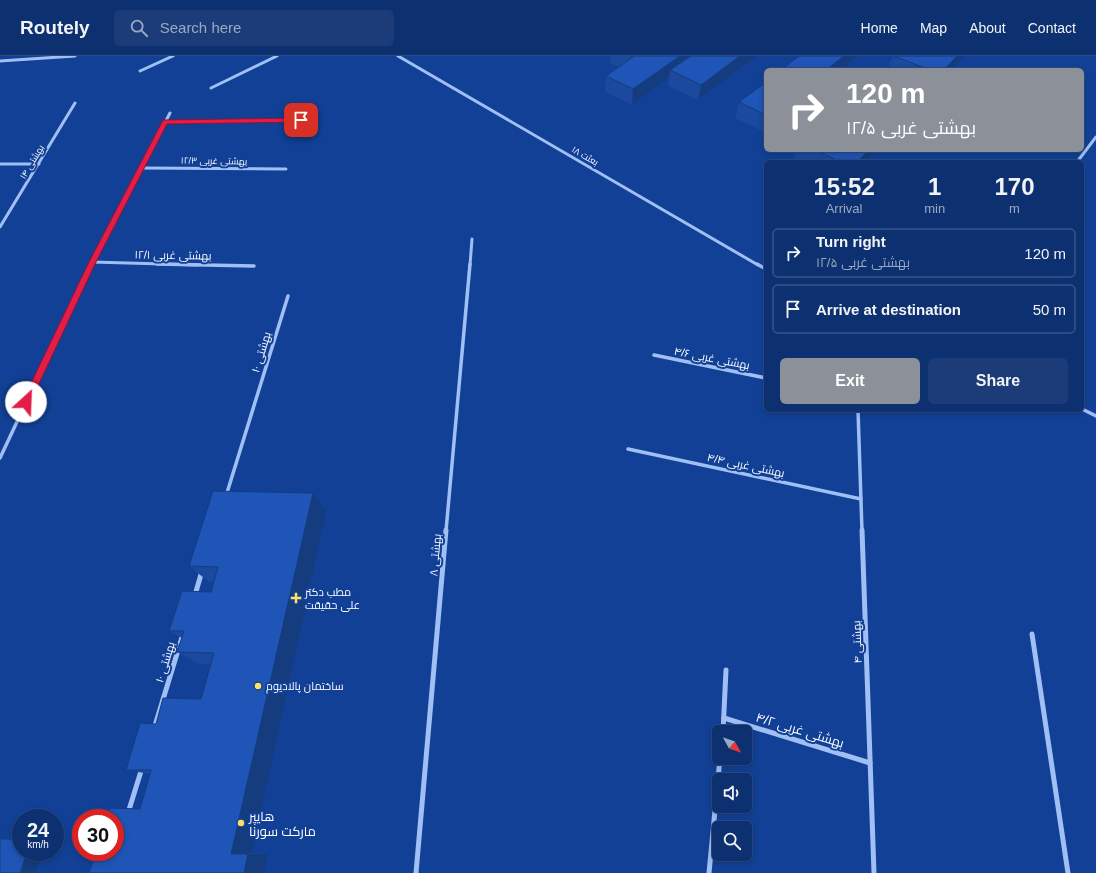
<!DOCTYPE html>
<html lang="en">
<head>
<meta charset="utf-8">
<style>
  :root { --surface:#0d3070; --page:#1b3c78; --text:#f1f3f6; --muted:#9aa9c3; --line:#2d4b83; --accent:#8c9099 }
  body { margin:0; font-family:Arial,Cairo,sans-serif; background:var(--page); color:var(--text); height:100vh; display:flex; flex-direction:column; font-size:15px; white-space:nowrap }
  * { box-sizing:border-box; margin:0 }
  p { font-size:13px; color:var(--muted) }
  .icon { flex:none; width:22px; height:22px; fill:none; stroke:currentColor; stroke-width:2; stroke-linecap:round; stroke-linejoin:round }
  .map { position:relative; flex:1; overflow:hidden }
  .drawer { position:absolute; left:764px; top:104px; width:320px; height:252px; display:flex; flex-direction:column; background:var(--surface); border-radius:6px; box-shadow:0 2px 6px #0003,0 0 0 1px var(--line) }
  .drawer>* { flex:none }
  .top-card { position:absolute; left:764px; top:12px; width:320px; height:84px; border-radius:6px; box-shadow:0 2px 6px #0003,0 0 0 1px var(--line); background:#8c9099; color:#fff; overflow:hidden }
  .needle { width:26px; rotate:130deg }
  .tools { position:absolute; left:712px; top:669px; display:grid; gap:8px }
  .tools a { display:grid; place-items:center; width:40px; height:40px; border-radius:6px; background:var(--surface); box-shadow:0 2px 6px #0003,0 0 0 1px var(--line); font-size:20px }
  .speed { position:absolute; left:12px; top:753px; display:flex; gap:8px; font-size:20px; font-weight:700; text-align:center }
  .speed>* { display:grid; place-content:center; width:52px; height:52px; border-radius:50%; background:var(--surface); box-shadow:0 2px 6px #0003,0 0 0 1px var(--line); line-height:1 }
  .speed small { font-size:10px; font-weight:400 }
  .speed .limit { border:6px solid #d22; background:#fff; color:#111 }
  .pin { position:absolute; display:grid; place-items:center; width:34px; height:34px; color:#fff; margin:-17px; border-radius:8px; box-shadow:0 2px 6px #0006 }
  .me { position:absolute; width:44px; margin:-22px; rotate:25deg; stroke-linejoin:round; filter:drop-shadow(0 0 3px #0008) }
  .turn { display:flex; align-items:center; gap:14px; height:84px; padding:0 16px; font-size:18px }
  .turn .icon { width:52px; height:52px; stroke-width:2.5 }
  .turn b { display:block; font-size:28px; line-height:34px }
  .eta { display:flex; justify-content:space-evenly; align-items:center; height:68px; text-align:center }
  .eta b { font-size:24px; font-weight:600; line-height:28px }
  .action { display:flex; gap:8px; margin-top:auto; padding:8px 16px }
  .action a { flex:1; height:46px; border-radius:6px; background:var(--accent); color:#fff; font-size:16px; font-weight:600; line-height:46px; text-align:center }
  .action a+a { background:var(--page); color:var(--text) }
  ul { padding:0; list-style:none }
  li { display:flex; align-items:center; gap:12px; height:50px; margin:0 8px 6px; padding:0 8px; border:2px solid var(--line); border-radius:6px }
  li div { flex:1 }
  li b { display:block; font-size:15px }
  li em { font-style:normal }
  header { display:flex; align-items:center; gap:24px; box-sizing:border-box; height:56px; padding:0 20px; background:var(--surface); border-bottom:1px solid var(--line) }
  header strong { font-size:19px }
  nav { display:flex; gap:22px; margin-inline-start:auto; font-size:14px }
  .search { width:280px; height:36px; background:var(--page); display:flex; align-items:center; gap:10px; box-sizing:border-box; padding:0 14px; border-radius:6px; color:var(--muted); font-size:15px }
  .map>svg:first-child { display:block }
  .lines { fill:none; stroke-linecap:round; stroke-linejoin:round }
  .street-far2 { stroke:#a0bff4; stroke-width:3 }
  .street-far1 { stroke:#a0bff4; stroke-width:3.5 }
  .street { stroke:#a0bff4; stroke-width:5 }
  .wall { fill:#1a499d }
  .shaded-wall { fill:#153c7f }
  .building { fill:#1e55b6; stroke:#153c7f }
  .route { fill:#e11d48; stroke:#92132f }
  .poi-dot { fill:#ffdf63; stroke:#114096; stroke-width:1.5 }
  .labels { text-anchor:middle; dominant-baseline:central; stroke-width:4; stroke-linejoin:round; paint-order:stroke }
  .far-street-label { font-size:9px; fill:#fff; stroke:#114096 }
  .street-label { font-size:11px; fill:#fff; stroke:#114096 }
  .poi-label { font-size:11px; fill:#fff; stroke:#114096; text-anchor:start }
  .near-street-label { font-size:13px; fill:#fff; stroke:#114096 }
  .near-poi-label { font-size:13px; fill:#fff; stroke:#114096; text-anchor:start }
</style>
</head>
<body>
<header>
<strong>Routely</strong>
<div class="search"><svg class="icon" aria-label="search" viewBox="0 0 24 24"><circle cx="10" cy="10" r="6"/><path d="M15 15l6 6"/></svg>Search here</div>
<nav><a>Home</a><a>Map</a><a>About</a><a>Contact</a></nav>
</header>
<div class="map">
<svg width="1096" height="817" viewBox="0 0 1096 817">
  <rect width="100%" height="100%" fill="#114096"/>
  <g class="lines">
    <g class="street-far2">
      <path d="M 398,0 L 758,209"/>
      <path d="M 0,5 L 75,0"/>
      <path d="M 140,15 L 173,0"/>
      <path d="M 211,32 L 277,0"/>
      <path d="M 165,66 L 301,64"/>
      <path d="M 1077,106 L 1096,81"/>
      <path d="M 0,108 L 39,108"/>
      <path d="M 141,112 L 286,113"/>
      <path d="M 0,171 L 75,47"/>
      <path d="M 92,206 L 198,209"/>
      <path d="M 91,209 L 170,57"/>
      <path d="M 470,209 L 472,183"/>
    </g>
    <g class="street-far1">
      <path d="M 157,208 L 254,210"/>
      <path d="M 757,208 L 766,213"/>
      <path d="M 654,299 L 766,322"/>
      <path d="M 1082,353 L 1096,360"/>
      <path d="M 858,354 L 862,475"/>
      <path d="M 628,393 L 861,443"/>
      <path d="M 0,402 L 91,208"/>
      <path d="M 226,440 L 288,240"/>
      <path d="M 446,475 L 470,208"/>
    </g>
    <g class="street">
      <path d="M 862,474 L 874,817"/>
      <path d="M 195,539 L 202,515"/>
      <path d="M 1032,578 L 1068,817"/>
      <path d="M 724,662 L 870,707"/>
      <path d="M 154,673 L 183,578"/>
      <path d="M 723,676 L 726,614"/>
      <path d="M 128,757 L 142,712"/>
      <path d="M 416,817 L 446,474"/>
      <path d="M 709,817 L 720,702"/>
    </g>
  </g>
  <g class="wall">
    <path d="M 611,0 L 757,0 L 698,44 L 668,30 L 669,21 L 632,49 L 605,36 L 606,20 L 619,11 L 610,7 Z"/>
    <path d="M 893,0 L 951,14 L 887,14 Z"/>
    <path d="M 766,26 L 766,75 L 764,76 L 735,62 L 739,46 Z"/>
    <path d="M 796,94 L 877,94 L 865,106 L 801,106 L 793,102 Z"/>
    <path d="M 326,456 L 252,797 L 268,798 L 264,817 L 140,753 L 150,718 L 126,714 L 156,668 L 201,643 L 211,608 L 199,608 L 177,596 L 182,582 L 169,575 L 211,536 L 214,526 L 209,526 L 189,510 Z"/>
  </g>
  <g class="shaded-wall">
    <path d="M 680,0 L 698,0 L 670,14 L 669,21 L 632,49 L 633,33 Z"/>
    <path d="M 740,0 L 757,0 L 698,44 L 701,29 Z"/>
    <path d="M 844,0 L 857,0 L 840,14 L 826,14 Z"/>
    <path d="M 957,0 L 964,0 L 951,14 L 944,14 Z"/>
    <path d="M 869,94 L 877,94 L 865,106 L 857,106 Z"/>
    <path d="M 313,437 L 326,456 L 252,797 L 231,798 Z"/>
    <path d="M 27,796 L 42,796 L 35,817 L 20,817 Z"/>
    <path d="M 248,798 L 268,798 L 264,817 L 244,817 Z"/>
  </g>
  <g class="building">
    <path d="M 631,0 L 680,0 L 633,33 L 606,20 L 633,1 Z"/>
    <path d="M 691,0 L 740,0 L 701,29 L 670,14 Z"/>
    <path d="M 799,0 L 844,0 L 826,14 L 781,14 Z"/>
    <path d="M 894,0 L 957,0 L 944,14 L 930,14 Z"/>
    <path d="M 766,26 L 766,59 L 739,46 Z"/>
    <path d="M 815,94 L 869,94 L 857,106 L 841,106 Z"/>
    <path d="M 213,435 L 313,437 L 231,798 L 248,798 L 244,817 L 89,817 L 96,796 L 115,796 L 115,762 L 107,762 L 110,752 L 140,753 L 151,714 L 126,714 L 140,667 L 156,668 L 163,642 L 201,643 L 214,597 L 177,596 L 184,575 L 169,575 L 182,535 L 211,536 L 218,511 L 189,510 Z"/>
    <path d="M 0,783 L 21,783 L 21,796 L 27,796 L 20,817 L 0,817 Z"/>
  </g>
  <path class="route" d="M 301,62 L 303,63 L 303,66 L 167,68 L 96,206 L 29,349 L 23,349 L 22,346 L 89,206 L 163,64 Z"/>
  <g class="poi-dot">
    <path d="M294 536h4v4h4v4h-4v4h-4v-4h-4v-4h4z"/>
    <circle cx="258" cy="630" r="4"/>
    <circle cx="241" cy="767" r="4"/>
  </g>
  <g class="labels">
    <g class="far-street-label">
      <text transform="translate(585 100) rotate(30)">بعثت ۱۸</text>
      <text transform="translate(214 105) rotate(1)">۱۲/۳ بهشتی غربی</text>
      <text transform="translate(32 106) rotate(-59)">۱۴ بهشتی</text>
    </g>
    <g class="street-label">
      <text transform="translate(173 199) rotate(1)">۱۲/۱ بهشتی غربی</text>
      <text transform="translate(261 296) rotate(-73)">۱۰ بهشتی</text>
      <text transform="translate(712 302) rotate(11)">۴/۶ بهشتی غربی</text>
      <text transform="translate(746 409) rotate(12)">۴/۴ بهشتی غربی</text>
      <text transform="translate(435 499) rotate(-85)">۸ بهشتی</text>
      <text transform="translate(857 586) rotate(-92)">۴ بهشتی</text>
      <text transform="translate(165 606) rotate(-73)">۱۰ بهشتی</text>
    </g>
    <g class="poi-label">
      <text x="305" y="536">مطب دکتر<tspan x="305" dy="13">علی حقیقت</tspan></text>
      <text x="266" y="630">ساختمان پالادیوم</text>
    </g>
    <g class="near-street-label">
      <text transform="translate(800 674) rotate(17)">۴/۲ بهشتی غربی</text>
    </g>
    <g class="near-poi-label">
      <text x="249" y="760">هایپر<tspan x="249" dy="15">مارکت سورنا</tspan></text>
    </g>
  </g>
</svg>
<div class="tools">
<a><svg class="needle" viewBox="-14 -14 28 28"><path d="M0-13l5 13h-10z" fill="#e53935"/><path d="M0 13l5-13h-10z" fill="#9aa9c3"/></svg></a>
<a><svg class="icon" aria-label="sound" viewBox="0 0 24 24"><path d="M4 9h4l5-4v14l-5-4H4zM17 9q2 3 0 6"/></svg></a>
<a><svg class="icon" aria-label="search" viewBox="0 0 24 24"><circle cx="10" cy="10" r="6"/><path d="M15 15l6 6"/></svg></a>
</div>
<div class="speed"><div>24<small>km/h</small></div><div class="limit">30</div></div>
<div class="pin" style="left:301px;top:64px;background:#d93025"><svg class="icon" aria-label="arrive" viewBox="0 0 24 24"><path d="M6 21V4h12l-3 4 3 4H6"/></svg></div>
<svg class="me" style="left:26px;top:346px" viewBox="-20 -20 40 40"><circle r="19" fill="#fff"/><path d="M0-13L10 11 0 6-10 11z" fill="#e11d48"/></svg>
<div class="top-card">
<div class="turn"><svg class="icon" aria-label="right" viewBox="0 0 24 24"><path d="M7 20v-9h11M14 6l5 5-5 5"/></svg><div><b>120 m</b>۱۲/۵ بهشتی غربی</div></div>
</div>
<section class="drawer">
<div class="eta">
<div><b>15:52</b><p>Arrival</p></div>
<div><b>1</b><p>min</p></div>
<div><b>170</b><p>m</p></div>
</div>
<ul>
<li><svg class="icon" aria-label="right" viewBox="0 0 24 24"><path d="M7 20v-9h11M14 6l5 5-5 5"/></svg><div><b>Turn right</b><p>۱۲/۵ بهشتی غربی</p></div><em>120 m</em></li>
<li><svg class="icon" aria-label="arrive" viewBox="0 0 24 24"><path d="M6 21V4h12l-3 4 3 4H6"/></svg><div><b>Arrive at destination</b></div><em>50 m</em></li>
</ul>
<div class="action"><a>Exit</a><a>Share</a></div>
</section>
</div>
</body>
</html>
